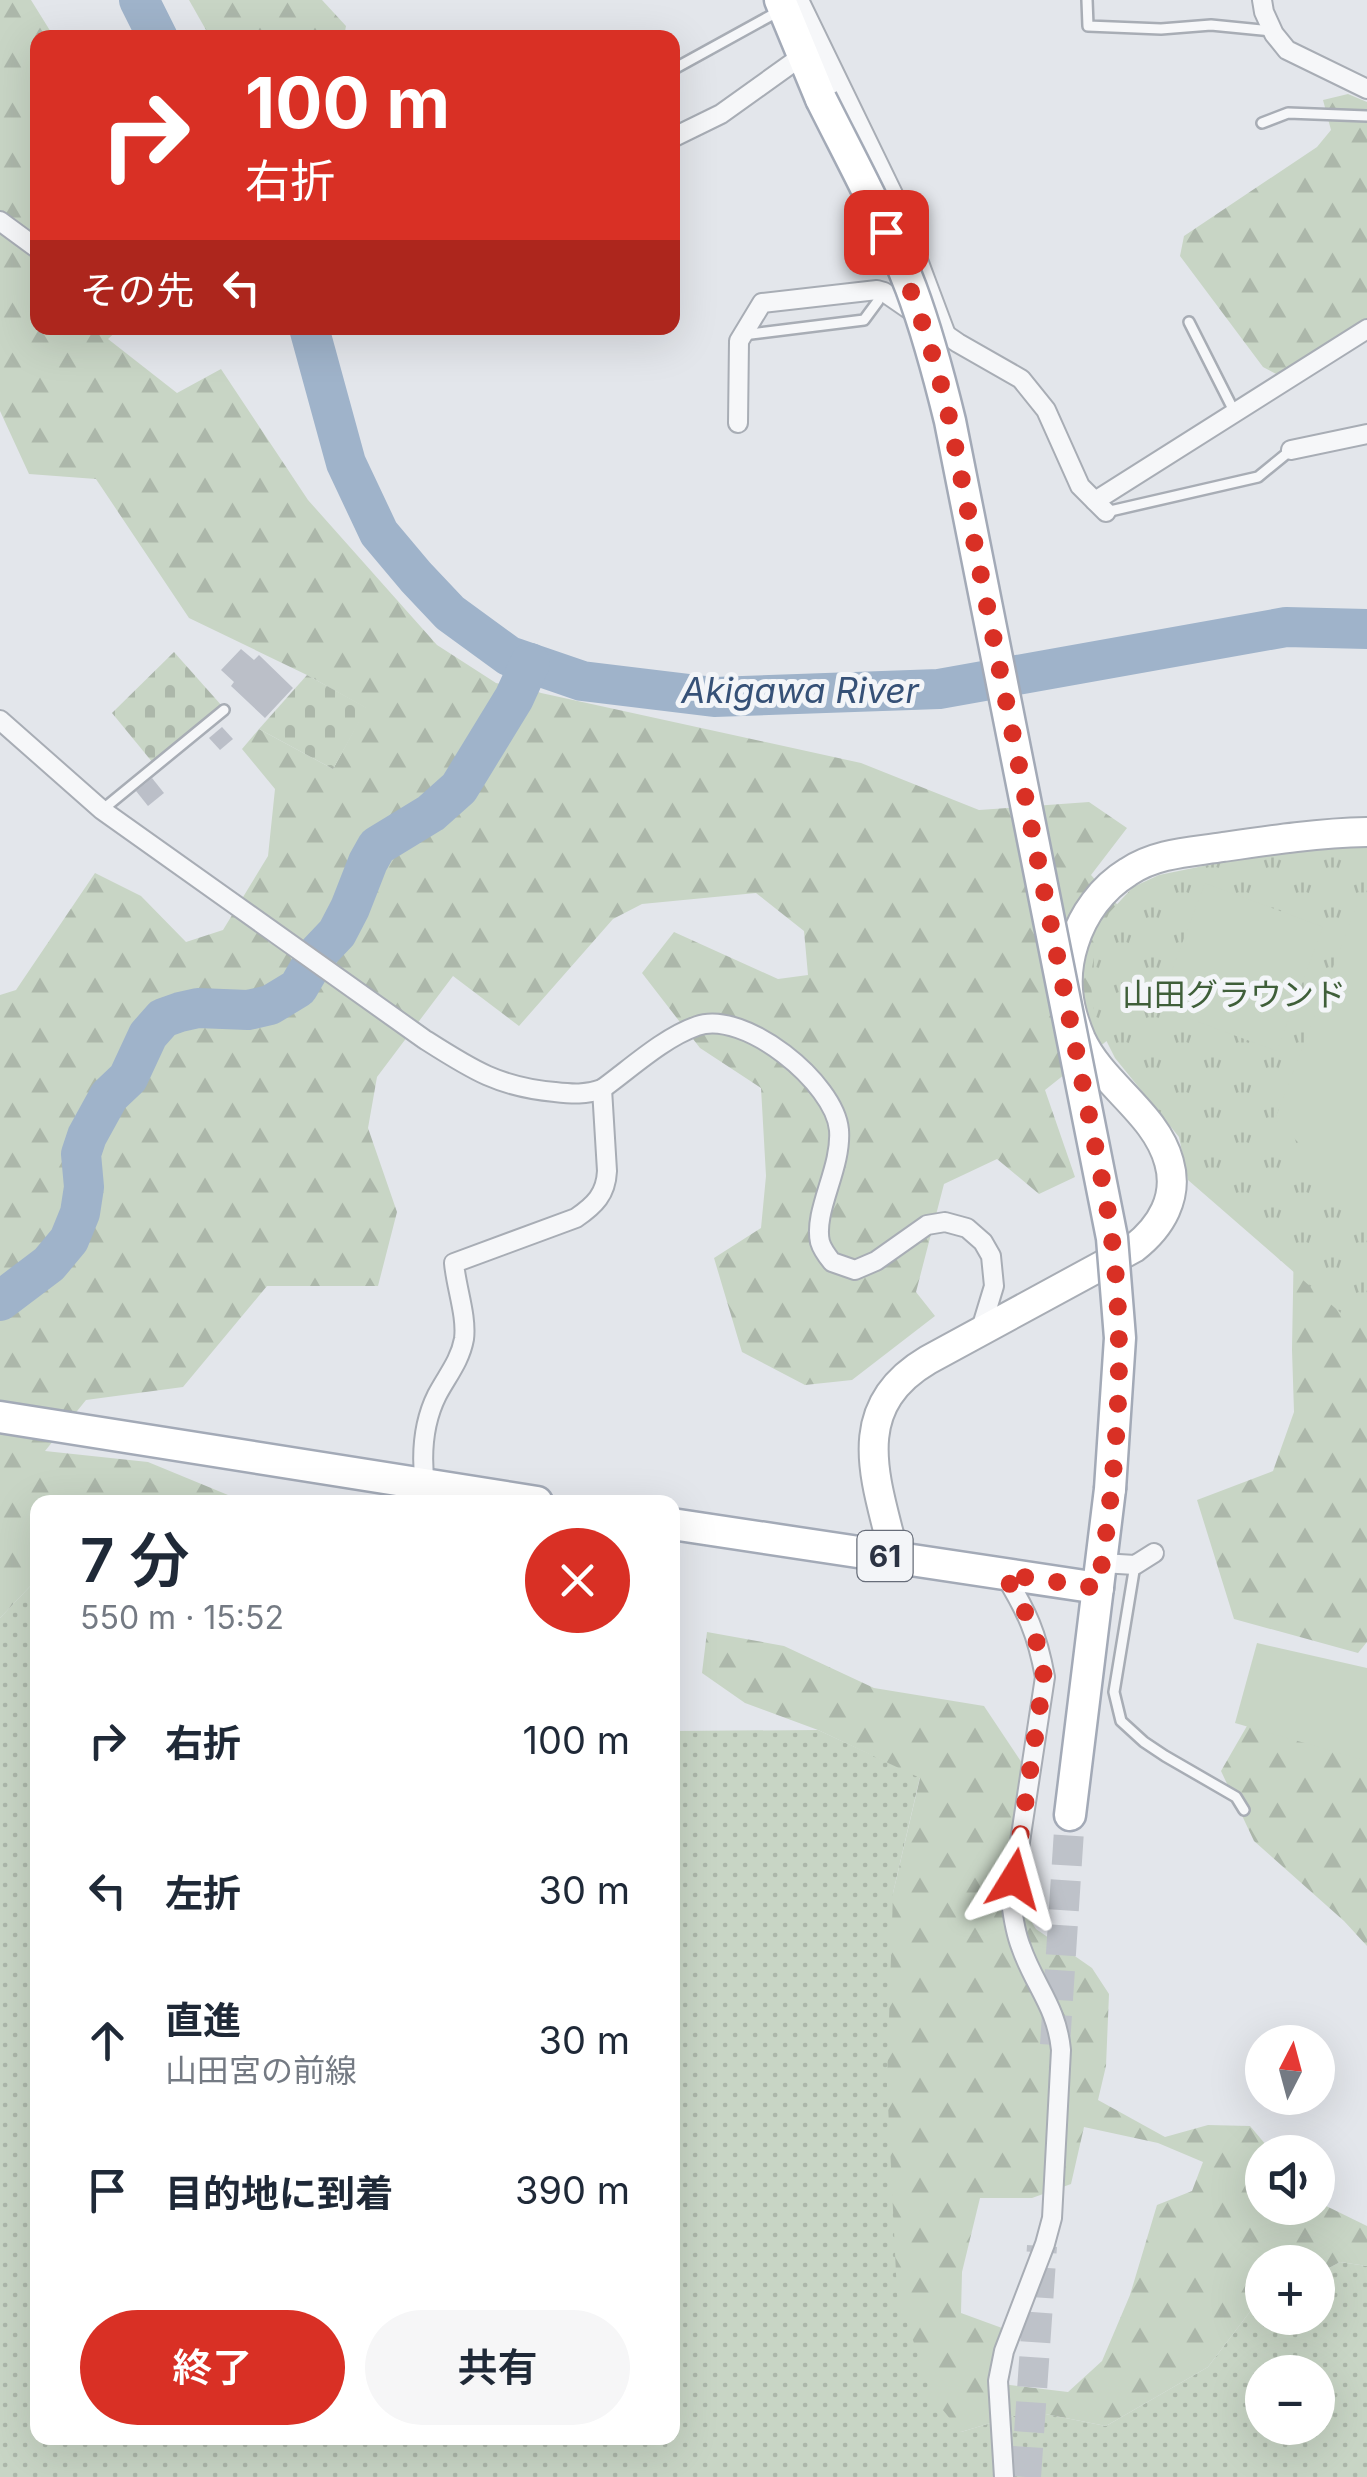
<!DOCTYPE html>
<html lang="ja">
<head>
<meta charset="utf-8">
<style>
  :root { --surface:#fff; --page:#f6f6f7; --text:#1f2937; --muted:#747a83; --accent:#d93025 }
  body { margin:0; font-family:Inter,"Noto Sans JP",sans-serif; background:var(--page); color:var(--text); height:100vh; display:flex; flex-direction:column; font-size:38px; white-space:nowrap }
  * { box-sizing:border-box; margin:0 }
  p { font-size:32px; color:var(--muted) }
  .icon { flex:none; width:55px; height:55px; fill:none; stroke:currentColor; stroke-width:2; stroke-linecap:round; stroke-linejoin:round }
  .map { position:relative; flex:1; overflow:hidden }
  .drawer { position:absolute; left:30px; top:1495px; width:650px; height:950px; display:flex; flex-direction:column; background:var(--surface); border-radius:20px; box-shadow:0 10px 40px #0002 }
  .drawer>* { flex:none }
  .top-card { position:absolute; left:30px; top:30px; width:650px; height:305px; border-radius:20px; box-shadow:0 10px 40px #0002; background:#d93025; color:#fff; overflow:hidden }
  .needle { width:65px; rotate:6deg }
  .controls { position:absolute; left:1245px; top:2025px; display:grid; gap:20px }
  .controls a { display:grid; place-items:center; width:90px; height:90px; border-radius:50%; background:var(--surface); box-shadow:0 10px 40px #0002; font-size:50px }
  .pin { position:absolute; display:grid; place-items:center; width:85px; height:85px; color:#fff; margin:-42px; border-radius:20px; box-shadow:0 5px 15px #0006 }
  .me { position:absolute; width:110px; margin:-55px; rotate:8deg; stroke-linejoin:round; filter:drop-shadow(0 0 8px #0008) }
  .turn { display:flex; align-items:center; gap:35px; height:210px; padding:0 50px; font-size:45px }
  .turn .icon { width:130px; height:130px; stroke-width:2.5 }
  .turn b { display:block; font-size:70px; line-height:85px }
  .then { display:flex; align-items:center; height:95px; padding:0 50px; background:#0003; gap:20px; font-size:38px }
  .round { display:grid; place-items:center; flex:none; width:105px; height:105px; border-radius:52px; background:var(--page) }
  .headline { display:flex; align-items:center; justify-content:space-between; height:170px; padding:0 50px }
  h1 { font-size:60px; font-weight:600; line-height:75px }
  .action { display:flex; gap:20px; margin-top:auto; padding:20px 50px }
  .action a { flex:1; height:115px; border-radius:60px; background:var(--accent); color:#fff; font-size:40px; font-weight:600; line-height:115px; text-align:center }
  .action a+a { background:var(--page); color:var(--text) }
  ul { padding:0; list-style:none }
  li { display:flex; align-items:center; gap:30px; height:150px; padding:0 50px }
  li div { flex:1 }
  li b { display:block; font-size:38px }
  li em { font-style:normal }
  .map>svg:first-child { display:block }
  .grass { fill:url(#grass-dots); fill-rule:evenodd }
  .forest { fill:url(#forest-firs); fill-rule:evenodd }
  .cemetery { fill:url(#cemetery-stones) }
  .park { fill:url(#park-tufts) }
  .pitch { fill:#c8d5c5 }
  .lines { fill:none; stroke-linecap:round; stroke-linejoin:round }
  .river { stroke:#9fb3ca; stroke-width:40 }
  .building { fill:#bbbfc8 }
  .primary-tunnel { stroke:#bec2c9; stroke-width:30; stroke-dasharray:30 15; stroke-linecap:butt }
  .lane-casing { stroke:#a8adb5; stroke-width:14 }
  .street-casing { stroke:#a8adb5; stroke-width:22 }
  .secondary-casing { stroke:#a8adb5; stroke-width:32 }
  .primary-casing { stroke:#a3aab7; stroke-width:35 }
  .lane { stroke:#f6f7f9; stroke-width:9 }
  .street { stroke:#f6f7f9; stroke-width:18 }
  .secondary { stroke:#fff; stroke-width:28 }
  .primary { stroke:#fff; stroke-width:30 }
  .primary-bridge-casing { stroke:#a3aab7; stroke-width:35; stroke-linecap:butt }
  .primary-bridge { stroke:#fff; stroke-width:30 }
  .route { stroke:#d93025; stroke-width:18; stroke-dasharray:0 32.4 }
  .labels { text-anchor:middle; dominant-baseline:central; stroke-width:10; stroke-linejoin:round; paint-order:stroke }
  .shield { fill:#f3f5f8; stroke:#676d79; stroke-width:2.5 }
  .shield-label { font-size:30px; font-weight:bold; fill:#2b3343 }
  .park-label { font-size:32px; fill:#3f5f39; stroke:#f3f5f8 }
  .water-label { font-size:35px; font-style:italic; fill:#365177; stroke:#f3f5f8 }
</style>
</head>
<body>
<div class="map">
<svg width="1367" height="2477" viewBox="0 0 1367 2477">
  <defs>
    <pattern id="grass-dots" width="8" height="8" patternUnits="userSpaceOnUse" patternTransform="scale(2.5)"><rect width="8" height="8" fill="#c8d5c5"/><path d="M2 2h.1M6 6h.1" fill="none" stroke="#acb7aa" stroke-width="1.8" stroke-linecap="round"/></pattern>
    <pattern id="forest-firs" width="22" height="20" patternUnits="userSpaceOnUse" patternTransform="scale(2.5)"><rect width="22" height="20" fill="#c8d5c5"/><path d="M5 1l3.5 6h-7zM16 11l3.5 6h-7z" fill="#acb7aa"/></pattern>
    <pattern id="cemetery-stones" width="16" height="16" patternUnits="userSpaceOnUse" patternTransform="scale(2.5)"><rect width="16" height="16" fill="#c8d5c5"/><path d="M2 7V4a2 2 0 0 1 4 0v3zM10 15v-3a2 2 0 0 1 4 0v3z" fill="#acb7aa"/></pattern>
    <pattern id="park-tufts" width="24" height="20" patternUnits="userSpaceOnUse" patternTransform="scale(2.5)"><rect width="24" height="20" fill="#c8d5c5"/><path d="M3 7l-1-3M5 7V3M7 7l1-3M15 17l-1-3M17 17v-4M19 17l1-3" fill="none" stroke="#acb7aa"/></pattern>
  </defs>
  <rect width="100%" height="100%" fill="#e3e6eb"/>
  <path class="grass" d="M 37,1579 L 38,2004 L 33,2020 L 38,2029 L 38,2438 L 672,2438 L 673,1731 L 818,1730 L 920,1777 L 893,1893 L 961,2432 L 1030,2411 L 1106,2426 L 1208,2367 L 1255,2305 L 1262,2301 L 1262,2318 L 1318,2318 L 1318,2274 L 1340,2262 L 1367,2266 L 1367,2477 L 0,2477 L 0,1618 ZM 1262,2372 L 1318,2372 L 1318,2428 L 1262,2428 Z"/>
  <g class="forest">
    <path d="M 0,0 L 31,0 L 54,37 L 38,38 L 38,328 L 120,328 L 108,339 L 177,393 L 221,369 L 308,500 L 437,645 L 496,683 L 861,763 L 979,810 L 1089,802 L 1127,828 L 1091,875 L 1165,958 L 1133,1020 L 1045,1090 L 1075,1177 L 1039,1194 L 997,1159 L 944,1184 L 916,1292 L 935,1316 L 852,1380 L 805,1385 L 742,1352 L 714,1258 L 761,1228 L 766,1176 L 761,1088 L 700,1048 L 642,973 L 674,932 L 778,979 L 808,975 L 804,931 L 756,893 L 642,904 L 613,919 L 519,1026 L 453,976 L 377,1077 L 368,1128 L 397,1212 L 378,1286 L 267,1286 L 183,1387 L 86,1400 L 45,1451 L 148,1462 L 245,1502 L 38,1502 L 37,1579 L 0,1618 L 0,995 L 16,990 L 95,873 L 141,896 L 186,942 L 223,930 L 268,856 L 275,789 L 242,749 L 259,729 L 333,769 L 366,708 L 307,675 L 189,618 L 96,479 L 29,474 L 0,411 Z"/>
    <path d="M 189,0 L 322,0 L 346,26 L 344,37 L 210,37 Z"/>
    <path d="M 1348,94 L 1367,102 L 1367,319 L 1282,377 L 1263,367 L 1180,256 L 1184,236 L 1317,147 L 1331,130 L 1323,100 Z"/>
    <path d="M 1367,1221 L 1367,1642 L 1358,1653 L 1234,1619 L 1197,1500 L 1273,1471 L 1294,1412 L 1292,1350 L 1294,1237 Z"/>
    <path d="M 707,1632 L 784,1646 L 874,1688 L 984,1706 L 1022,1763 L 1020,1904 L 1036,1929 L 1092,1968 L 1109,1994 L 1106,2066 L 1098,2100 L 1165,2137 L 1208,2125 L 1250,2126 L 1272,2152 L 1262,2152 L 1262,2208 L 1318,2208 L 1318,2202 L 1367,2226 L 1367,2266 L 1340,2262 L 1318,2274 L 1318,2262 L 1262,2262 L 1262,2301 L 1255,2305 L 1208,2367 L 1106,2426 L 1030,2411 L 961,2432 L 933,2398 L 897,2294 L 887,2083 L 893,1893 L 920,1778 L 818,1730 L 745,1703 L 702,1673 ZM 1084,2127 L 1158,2143 L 1203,2162 L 1192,2191 L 1157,2205 L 1130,2295 L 1102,2361 L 1068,2392 L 994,2383 L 1002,2328 L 961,2313 L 962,2272 L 980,2198 L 1032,2198 L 1071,2184 Z"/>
    <path d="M 1255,1712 L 1367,1744 L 1367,1946 L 1344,1921 L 1254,1841 L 1221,1771 Z"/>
  </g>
  <g class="cemetery">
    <path d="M 174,652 L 222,706 L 153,763 L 112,713 Z"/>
    <path d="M 307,675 L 367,708 L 333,769 L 259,729 Z"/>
  </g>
  <path class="park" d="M 1367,846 L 1367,1297 L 1342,1314 L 1188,1180 L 1179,1137 L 1115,1058 L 1095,1018 L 1090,978 L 1097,942 L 1109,913 L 1133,887 L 1159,875 L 1282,850 Z"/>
  <g class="pitch">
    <path d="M 1205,883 L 1323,927 L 1277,1051 L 1158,1007 Z"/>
    <path d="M 1358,902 L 1367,905 L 1367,1212 L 1275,1119 Z"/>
    <path d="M 1257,1643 L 1367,1668 L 1367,1761 L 1235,1723 Z"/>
  </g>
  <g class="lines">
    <g class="river">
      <path d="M 139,0 L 158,38"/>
      <path d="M 309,328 L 346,463 L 379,533 L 416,577 L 450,613 L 509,656 L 582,681 L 714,697 L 939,689 L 1286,627 L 1367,629"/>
      <path d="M 0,1301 L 49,1264 L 69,1240 L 80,1213 L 84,1187 L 81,1154 L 87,1136 L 109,1096 L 128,1078 L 148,1035 L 163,1018 L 180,1012 L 198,1008 L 248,1010 L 270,1005 L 298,988 L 319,952 L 337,933 L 350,908 L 368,862 L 377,846 L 431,813 L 459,788 L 514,698 L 530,663"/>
    </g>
  </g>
  <g class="building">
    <path d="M 241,649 L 254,660 L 259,655 L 293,688 L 265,718 L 231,686 L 234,682 L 221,670 Z"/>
    <path d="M 222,727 L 233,739 L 220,750 L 209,738 Z"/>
    <path d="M 152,778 L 164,793 L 148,806 L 136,791 Z"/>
  </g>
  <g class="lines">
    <g class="primary-tunnel">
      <path d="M 1055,2045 L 1070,1815"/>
      <path d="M 1026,2477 L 1042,2246"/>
    </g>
    <g class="lane-casing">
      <g id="lane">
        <path d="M 1087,0 L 1088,26 L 1161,29 L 1211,25 L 1272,31"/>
        <path d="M 672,70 L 781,10"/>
        <path d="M 1262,123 L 1288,113 L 1367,116"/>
        <path d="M 1189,322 L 1235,413"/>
        <path d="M 743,335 L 864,320 L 878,301 L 877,290"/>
        <path d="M 1106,512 L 1258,477 L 1291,450"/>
        <path d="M 102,810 L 224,710"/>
        <path d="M 1135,1565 L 1114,1692 L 1121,1721 L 1144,1742 L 1165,1756 L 1236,1797 L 1244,1810"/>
      </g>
    </g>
    <g class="street-casing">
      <g id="street">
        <path d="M 799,0 L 894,196 L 945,332"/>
        <path d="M 1262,0 L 1264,12 L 1274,34 L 1287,50 L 1367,89"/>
        <path d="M 672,138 L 721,114 L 802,56"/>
        <path d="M 0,221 L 38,249"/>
        <path d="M 738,423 L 739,341 L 762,303 L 877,290 L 884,292 L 958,343 L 1021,379 L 1046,410 L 1080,486 L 1106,512"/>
        <path d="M 1291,450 L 1367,434"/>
        <path d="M 1095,501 L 1367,329"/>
        <path d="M 0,720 L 102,810 L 424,1039 C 471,1069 498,1087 555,1092 C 572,1094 586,1095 602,1089 C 631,1068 663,1038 697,1026 C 744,1009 835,1083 839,1130 C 842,1168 813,1211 820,1242 C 822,1249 828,1257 832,1262 L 855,1270 L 876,1261 L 927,1225 L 945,1222 L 967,1228 L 983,1242 L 991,1256 L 994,1286 L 980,1332"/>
        <path d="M 425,1486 C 421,1455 423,1423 437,1395 C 447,1376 460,1361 464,1339 C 467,1316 456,1287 454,1263 L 576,1218 C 595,1205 606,1194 607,1171 L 602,1089"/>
        <path d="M 1102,1563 L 1135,1565 L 1154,1553"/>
        <path d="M 1004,1574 C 1027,1612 1037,1633 1045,1677 L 1011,1901 C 1013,1917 1015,1932 1021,1947 C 1034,1985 1057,2007 1061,2050 L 1052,2218 L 1045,2244 L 1004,2351 L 998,2381 L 1004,2477"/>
      </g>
    </g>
    <g class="secondary-casing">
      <path id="secondary" d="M 895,1558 C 877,1482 845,1409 928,1360 L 1134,1248 C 1161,1227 1179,1197 1169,1162 C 1156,1113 1102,1085 1081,1039 C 1067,1006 1063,977 1074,943 C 1083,914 1102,888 1128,872 C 1156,853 1191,852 1223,847 C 1271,840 1318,833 1367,832"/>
    </g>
    <g class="primary-casing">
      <g id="primary">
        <path d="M 780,0 L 821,99"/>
        <path d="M 0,1417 L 537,1502"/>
        <path d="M 672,1524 L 1098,1588"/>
        <path d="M 1070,1815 L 1110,1489"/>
      </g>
    </g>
    <use href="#lane" class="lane"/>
    <use href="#street" class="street"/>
    <use href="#secondary" class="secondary"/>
    <use href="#primary" class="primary"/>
    <g class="primary-bridge-casing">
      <path id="primary-bridge" d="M 821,99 C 852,161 886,223 911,288 C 927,331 939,376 950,421 L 1112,1238 L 1120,1338 L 1110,1489"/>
    </g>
    <use href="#primary-bridge" class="primary-bridge"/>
  </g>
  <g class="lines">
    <path class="route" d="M 886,232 C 914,293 935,355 950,421 L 1105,1195 C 1129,1324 1119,1459 1098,1588 L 1004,1574 C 1027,1613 1037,1632 1044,1677 L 1014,1879"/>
  </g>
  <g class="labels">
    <rect class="shield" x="857.5" y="1531" width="55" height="50" rx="8"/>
    <g class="shield-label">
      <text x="885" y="1556">61</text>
    </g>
    <g class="park-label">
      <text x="1234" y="994">山田グラウンド</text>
    </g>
    <g class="water-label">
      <text x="800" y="690">Akigawa River</text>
    </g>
  </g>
</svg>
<div class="controls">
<a><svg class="needle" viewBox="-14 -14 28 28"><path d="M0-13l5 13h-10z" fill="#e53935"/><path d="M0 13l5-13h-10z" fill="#747a83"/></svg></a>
<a><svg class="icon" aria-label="sound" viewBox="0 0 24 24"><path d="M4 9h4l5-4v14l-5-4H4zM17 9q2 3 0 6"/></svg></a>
<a>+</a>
<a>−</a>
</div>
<div class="pin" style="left:886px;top:232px;background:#d93025"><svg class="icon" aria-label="arrive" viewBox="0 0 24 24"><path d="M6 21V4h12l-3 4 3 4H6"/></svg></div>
<svg class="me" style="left:1014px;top:1879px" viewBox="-20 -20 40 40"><path d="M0-17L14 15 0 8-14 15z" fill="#d93025" stroke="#fff" stroke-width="4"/></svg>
<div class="top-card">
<div class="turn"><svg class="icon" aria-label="right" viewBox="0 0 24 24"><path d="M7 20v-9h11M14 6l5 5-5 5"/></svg><div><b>100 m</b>右折</div></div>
<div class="then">その先<svg class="icon" aria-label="left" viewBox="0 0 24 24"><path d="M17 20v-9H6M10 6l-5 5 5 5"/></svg></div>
</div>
<section class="drawer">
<div class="headline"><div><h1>7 分</h1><p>550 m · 15:52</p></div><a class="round" style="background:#d93025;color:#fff"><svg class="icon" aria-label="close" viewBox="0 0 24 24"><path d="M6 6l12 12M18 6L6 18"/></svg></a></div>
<ul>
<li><svg class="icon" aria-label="right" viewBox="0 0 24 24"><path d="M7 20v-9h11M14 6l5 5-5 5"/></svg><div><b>右折</b></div><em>100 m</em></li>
<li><svg class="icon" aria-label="left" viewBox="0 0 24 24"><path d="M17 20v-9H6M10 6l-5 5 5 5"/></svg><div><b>左折</b></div><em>30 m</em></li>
<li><svg class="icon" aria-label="ahead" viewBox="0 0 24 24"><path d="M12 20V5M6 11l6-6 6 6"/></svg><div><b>直進</b><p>山田宮の前線</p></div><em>30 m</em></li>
<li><svg class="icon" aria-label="arrive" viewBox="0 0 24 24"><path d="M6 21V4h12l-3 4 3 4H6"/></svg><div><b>目的地に到着</b></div><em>390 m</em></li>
</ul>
<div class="action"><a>終了</a><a>共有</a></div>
</section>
</div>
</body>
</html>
